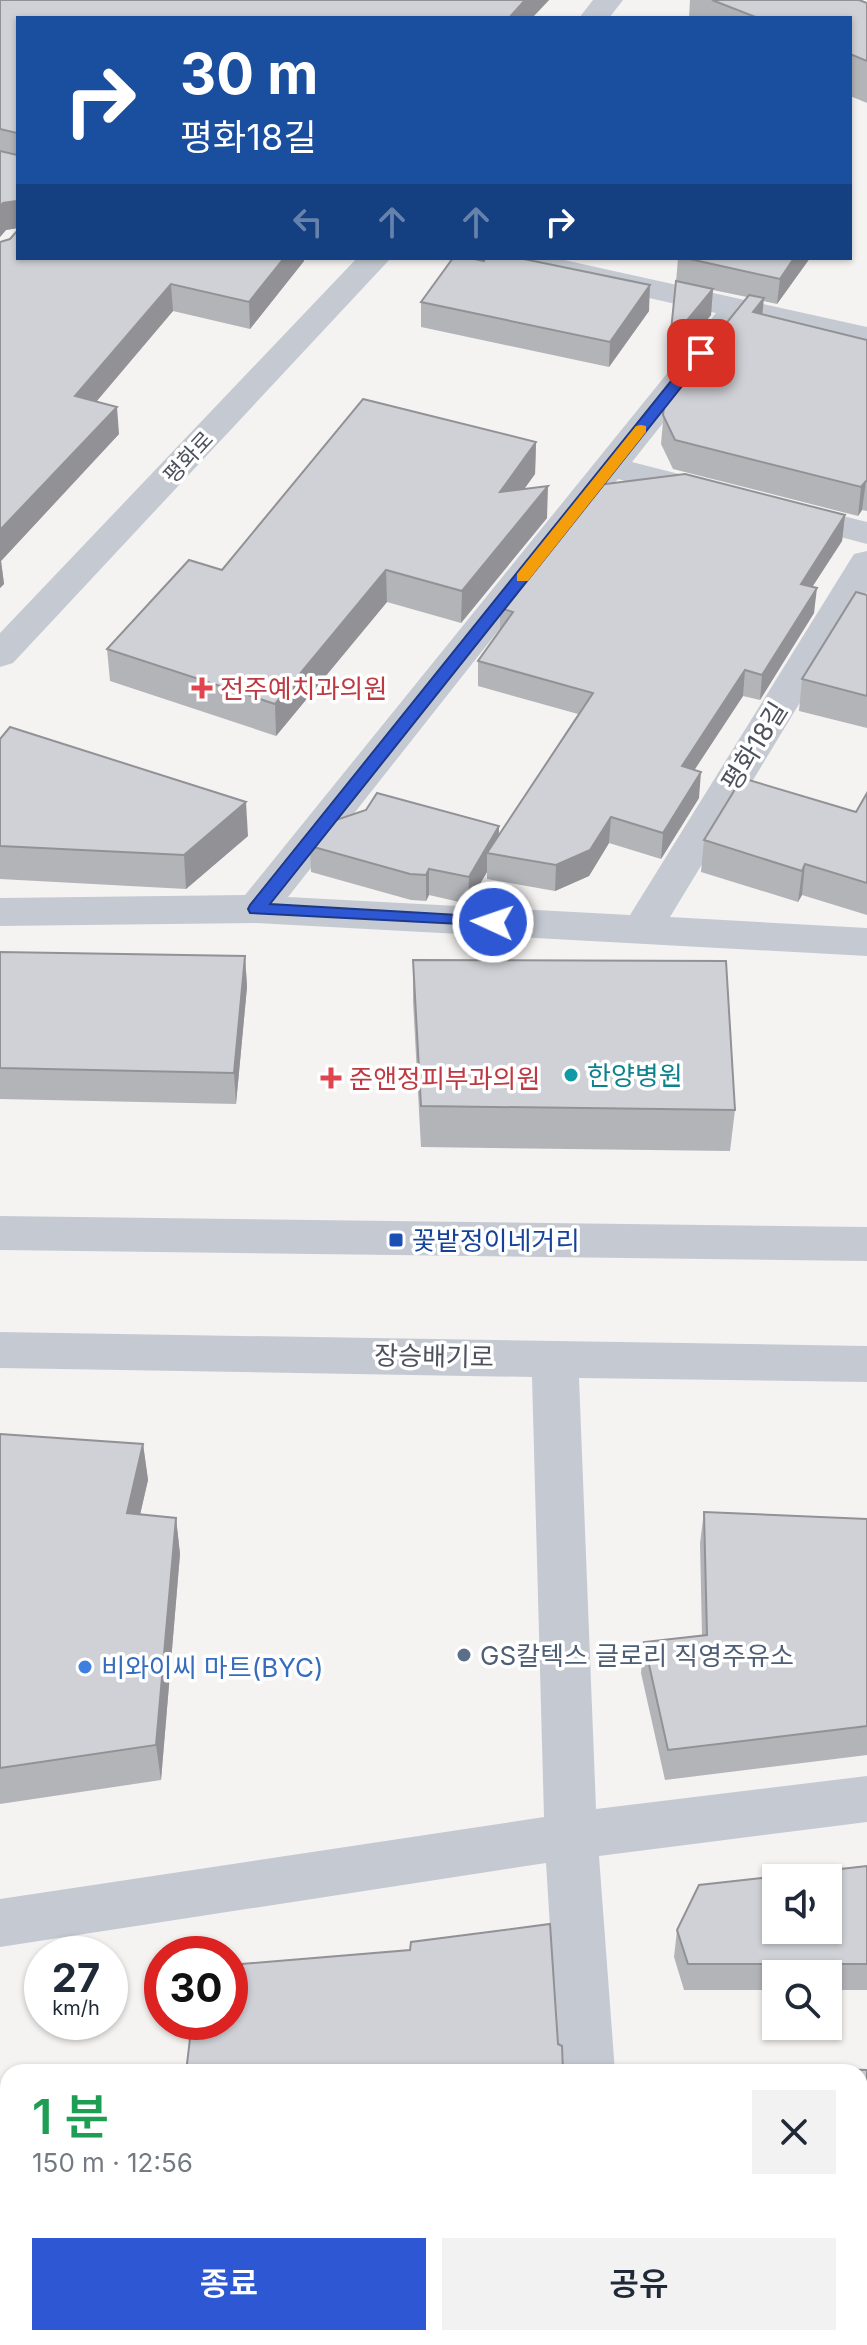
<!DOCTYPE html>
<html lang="ko">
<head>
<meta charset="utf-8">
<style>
  :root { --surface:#fff; --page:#f2f2f3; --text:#1f2937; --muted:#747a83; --accent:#2e58d3 }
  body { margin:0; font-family:Inter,"Noto Sans KR",sans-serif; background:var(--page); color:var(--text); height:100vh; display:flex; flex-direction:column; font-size:30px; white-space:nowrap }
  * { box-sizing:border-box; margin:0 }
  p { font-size:26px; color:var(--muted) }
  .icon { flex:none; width:44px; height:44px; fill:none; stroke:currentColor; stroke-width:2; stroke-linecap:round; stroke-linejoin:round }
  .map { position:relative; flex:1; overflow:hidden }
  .drawer { position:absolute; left:0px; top:2064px; width:868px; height:282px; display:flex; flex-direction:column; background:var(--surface); border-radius:24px 24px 0 0; box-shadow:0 2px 6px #0004 }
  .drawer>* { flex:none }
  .hud { position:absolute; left:16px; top:16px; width:836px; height:244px; border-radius:0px; box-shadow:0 2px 6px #0004; background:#1a4fa0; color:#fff; overflow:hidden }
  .tools { position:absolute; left:762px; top:1864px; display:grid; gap:16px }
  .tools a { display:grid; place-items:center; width:80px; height:80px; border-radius:0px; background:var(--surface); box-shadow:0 2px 6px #0004; font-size:40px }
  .speed { position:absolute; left:24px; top:1936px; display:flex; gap:16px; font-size:40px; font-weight:700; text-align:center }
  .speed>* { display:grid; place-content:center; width:104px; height:104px; border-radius:50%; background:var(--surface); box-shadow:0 2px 6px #0004; line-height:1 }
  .speed small { font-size:20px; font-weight:400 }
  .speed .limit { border:12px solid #d22; background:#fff; color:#111 }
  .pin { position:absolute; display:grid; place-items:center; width:68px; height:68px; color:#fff; margin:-34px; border-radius:16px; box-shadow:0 4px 12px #0006 }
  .me { position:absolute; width:88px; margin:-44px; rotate:273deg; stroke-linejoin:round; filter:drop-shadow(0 0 6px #0008) }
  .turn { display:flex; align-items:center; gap:28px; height:168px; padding:0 32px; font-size:36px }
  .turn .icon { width:104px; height:104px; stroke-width:2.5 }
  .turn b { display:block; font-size:56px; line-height:68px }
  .lanes { display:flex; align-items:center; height:76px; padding:0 32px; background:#0003; justify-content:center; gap:40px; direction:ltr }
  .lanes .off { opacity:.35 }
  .round { display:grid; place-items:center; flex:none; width:84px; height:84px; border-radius:0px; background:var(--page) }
  .headline { display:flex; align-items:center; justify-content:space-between; height:136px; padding:0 32px }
  h1 { font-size:48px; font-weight:600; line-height:60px; color:#1e9e55 }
  .cta { display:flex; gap:16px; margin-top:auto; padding:16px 32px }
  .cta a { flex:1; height:92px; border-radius:0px; background:var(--accent); color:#fff; font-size:32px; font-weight:600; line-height:92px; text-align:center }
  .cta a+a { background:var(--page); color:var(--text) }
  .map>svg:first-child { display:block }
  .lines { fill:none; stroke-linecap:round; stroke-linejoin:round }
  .minor { fill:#c5cad2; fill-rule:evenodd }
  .wall { fill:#b3b4b8 }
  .shaded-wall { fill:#929296 }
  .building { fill:#d0d1d6; stroke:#929296; stroke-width:2; fill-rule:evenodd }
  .route { fill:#2e58d3; stroke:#1e3989; stroke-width:2 }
  .slow { fill:#f59e0b }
  .health-dot { fill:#e0444e; stroke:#fff; stroke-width:3 }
  .culture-dot { fill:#0f9aa8; stroke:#fff; stroke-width:3 }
  .transit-dot { fill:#1a4fb4; stroke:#fff; stroke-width:3 }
  .service-dot { fill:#5c6f8a; stroke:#fff; stroke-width:3 }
  .shop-dot { fill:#3f7fe0; stroke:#fff; stroke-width:3 }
  .labels { text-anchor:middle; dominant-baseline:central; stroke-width:7; stroke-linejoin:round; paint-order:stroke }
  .far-street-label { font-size:22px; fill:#4c525e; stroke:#fff }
  .health-label { font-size:26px; fill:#be3a42; stroke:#fff; text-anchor:start }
  .street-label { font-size:26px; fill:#4c525e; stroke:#fff }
  .culture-label { font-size:26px; fill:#0d838f; stroke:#fff; text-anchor:start }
  .transit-label { font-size:26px; fill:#164399; stroke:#fff; text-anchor:start }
  .service-label { font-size:26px; fill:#4e5e75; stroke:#fff; text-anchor:start }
  .shop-label { font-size:26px; fill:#366cbe; stroke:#fff; text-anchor:start }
</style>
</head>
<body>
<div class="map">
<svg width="867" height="2345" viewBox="0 0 867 2345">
  <rect width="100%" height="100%" fill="#f4f3f2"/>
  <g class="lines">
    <g class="minor">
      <path d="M 593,0 L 623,0 L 609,18 L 579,18 Z"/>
      <path d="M 357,258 L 391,258 L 13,663 L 0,667 L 0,633 Z"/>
      <path d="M 496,258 L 555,258 L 867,327 L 867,347 L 745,320 L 632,462 L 726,486 L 732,493 L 726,500 L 714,504 L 618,479 L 288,897 L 630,915 L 849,562 L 854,554 L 867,551 L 867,592 L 670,917 L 867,928 L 867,956 L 256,923 L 0,926 L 0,898 L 245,895 L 716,313 L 501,265 Z"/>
      <path d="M 784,501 L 867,522 L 867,544 L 772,519 L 766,512 L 772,505 Z"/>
      <path d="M 0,1216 L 867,1227 L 867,1261 L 0,1250 Z"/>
      <path d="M 0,1332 L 867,1346 L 867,1382 L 579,1378 L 596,1809 L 867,1776 L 867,1822 L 599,1856 L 615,2072 L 559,2072 L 546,1863 L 0,1947 L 0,1899 L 544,1817 L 532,1377 L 0,1368 Z"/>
      <path d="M 574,2338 L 634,2338 L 635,2345 L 575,2345 Z"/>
    </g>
  </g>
  <g class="wall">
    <path d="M 0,0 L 549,0 L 532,18 L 18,18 L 18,258 L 304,258 L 304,261 L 250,329 L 173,311 L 97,401 L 119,434 L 1,561 L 4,584 L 0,588 L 10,239 L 18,230 L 18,228 L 6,230 L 0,237 Z"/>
    <path d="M 690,0 L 859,0 L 867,3 L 867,103 L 850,96 L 850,18 L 689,18 Z"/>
    <path d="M 678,258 L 810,258 L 777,304 L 763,301 L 762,314 L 867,340 L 867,511 L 862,510 L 858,516 L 673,469 L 661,444 L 665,399 L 747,297 L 713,290 L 711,315 L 669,367 Z"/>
    <path d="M 421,302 L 649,311 L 609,367 L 421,327 Z"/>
    <path d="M 536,442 L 535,474 L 524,489 L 547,518 L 461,623 L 387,602 L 276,736 L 110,681 L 107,649 L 222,570 Z"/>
    <path d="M 845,515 L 842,541 L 812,587 L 814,613 L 760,700 L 743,696 L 694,770 L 699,798 L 661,859 L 609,843 L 589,876 L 555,891 L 487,879 L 487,872 L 468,904 L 429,895 L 426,901 L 411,900 L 311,872 L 310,846 L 499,826 L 499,835 L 578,714 L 478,686 L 478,661 L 500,630 L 500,608 Z"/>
    <path d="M 867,595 L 867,728 L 799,711 L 802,679 Z"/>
    <path d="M 0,739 L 248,836 L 186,889 L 0,879 Z"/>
    <path d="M 867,793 L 867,915 L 802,895 L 798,902 L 701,872 L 704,840 L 856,812 Z"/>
    <path d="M 0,952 L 245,956 L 247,987 L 236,1104 L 0,1099 Z"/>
    <path d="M 413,960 L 735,1110 L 730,1151 L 421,1147 L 413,1001 Z"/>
    <path d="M 0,1434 L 143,1444 L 148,1480 L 140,1514 L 176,1518 L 180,1554 L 161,1780 L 0,1804 Z"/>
    <path d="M 704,1512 L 867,1519 L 867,1755 L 665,1780 L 641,1673 L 644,1642 L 702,1635 L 700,1543 Z"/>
    <path d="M 867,1866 L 867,1990 L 828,1990 L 828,1974 L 776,1974 L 776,1990 L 684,1990 L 674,1957 L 677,1930 Z"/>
    <path d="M 679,2065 L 867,2070 L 867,2345 L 696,2345 L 696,2338 L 860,2338 L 860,2072 L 678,2072 Z"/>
  </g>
  <g class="shaded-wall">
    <path d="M 526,0 L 549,0 L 532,18 L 509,18 Z"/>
    <path d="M 17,201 L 18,228 L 6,230 L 0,237 L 0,207 L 3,203 Z"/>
    <path d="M 284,258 L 304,258 L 304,261 L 250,329 L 249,302 Z"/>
    <path d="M 794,258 L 810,258 L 777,304 L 780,279 Z"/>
    <path d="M 171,284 L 173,311 L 78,423 L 75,396 Z"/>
    <path d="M 650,285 L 649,311 L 609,367 L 610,342 Z"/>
    <path d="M 713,289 L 711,315 L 669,367 L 670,341 Z"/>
    <path d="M 764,298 L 761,327 L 753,312 Z"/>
    <path d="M 117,407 L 119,434 L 1,561 L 4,584 L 0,588 L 0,530 Z"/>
    <path d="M 536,442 L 535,474 L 499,524 L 500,492 Z"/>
    <path d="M 866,481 L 862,510 L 858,516 L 861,487 Z"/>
    <path d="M 548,486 L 547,518 L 461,623 L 462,591 Z"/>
    <path d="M 845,515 L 842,541 L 798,609 L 801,584 Z"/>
    <path d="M 386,570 L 387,602 L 276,736 L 275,704 Z"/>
    <path d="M 817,588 L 814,613 L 760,700 L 762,675 Z"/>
    <path d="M 745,670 L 743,696 L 680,792 L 682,766 Z"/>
    <path d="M 701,772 L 699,798 L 661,859 L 663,833 Z"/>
    <path d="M 246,802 L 248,836 L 186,889 L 184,855 Z"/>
    <path d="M 611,817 L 609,843 L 589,876 L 555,891 L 556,865 Z"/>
    <path d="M 499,826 L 498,852 L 487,853 L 487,872 L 468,904 L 469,877 Z"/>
    <path d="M 805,864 L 802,895 L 798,902 L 802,871 Z"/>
    <path d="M 429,869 L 429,895 L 426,901 L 426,875 Z"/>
    <path d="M 245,956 L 247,987 L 236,1104 L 234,1073 Z"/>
    <path d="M 143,1444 L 148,1480 L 132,1550 L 127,1513 Z"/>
    <path d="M 176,1518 L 180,1554 L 161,1780 L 156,1745 Z"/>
  </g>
  <g class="building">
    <path d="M 0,0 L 525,0 L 509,18 L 18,18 L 18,258 L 284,258 L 249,302 L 171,284 L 75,396 L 117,407 L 0,530 L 0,242 L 10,239 L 18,230 L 17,201 L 3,203 L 0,207 L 0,151 L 17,155 L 17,133 L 0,129 Z"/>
    <path d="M 712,0 L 859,0 L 867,3 L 867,61 L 850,54 L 850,18 L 758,18 Z"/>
    <path d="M 453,258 L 470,258 L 484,261 L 485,258 L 519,258 L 650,285 L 610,342 L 421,302 Z"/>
    <path d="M 685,258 L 794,258 L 780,279 Z"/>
    <path d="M 676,281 L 713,289 L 670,341 Z"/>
    <path d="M 749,295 L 764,298 L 753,312 L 867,340 L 867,481 L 866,481 L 861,487 L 675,440 L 663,415 L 665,399 Z"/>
    <path d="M 363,399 L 536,442 L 500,492 L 548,486 L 462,591 L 386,570 L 275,704 L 107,649 L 189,560 L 222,570 Z"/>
    <path d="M 685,474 L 845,515 L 801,584 L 817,588 L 762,675 L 745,670 L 682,766 L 701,772 L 663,833 L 611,817 L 590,850 L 556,865 L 487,853 L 593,693 L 478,661 L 513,612 L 500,608 L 598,485 Z"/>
    <path d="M 856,592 L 867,595 L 867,696 L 802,679 Z"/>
    <path d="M 10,727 L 246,802 L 184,855 L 0,846 L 0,739 Z"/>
    <path d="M 742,778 L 856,812 L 867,793 L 867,883 L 805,864 L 802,871 L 704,840 Z"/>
    <path d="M 377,793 L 499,826 L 469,877 L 429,869 L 426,875 L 410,874 L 310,846 L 330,822 L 366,810 Z"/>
    <path d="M 0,952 L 245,956 L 234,1073 L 0,1068 Z"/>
    <path d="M 413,960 L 726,961 L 735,1110 L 421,1106 Z"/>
    <path d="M 0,1434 L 143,1444 L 127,1513 L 176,1518 L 156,1745 L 0,1768 Z"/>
    <path d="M 704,1512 L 867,1519 L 867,1726 L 668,1750 L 644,1642 L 707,1635 Z"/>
    <path d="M 867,1866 L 867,1964 L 688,1964 L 677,1930 L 699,1885 ZM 776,1878 L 828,1878 L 828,1930 L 776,1930 Z"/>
    <path d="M 550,1924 L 558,2044 L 562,2046 L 563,2072 L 186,2072 L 192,2022 L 230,2022 L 230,1965 L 410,1950 L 411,1942 Z"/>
    <path d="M 679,2065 L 867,2070 L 867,2345 L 700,2345 L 700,2338 L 860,2338 L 860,2072 L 679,2072 Z"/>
    <path d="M 0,2174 L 8,2174 L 8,2338 L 588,2338 L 588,2345 L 0,2345 Z"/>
  </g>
  <path class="route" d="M 701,349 L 706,350 L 706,356 L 270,904 L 493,917 L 499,918 L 501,922 L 499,926 L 250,913 L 248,909 L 250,905 L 696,350 Z"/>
  <path class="slow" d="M 641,425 L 646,426 L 646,432 L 528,581 L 517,581 L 517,574 L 636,426 Z"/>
  <g class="health-dot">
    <path d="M198 676h8v8h8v8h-8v8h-8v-8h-8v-8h8z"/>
    <path d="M327 1066h8v8h8v8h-8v8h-8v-8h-8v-8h8z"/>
  </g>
  <circle class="culture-dot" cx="571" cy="1075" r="8"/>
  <rect class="transit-dot" x="388" y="1232" width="16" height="16" rx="4"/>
  <circle class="service-dot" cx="464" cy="1655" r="8"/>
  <circle class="shop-dot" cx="85" cy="1667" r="8"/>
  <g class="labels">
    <g class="far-street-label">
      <text transform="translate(188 457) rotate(-47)">평화로</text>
    </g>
    <g class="health-label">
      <text x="220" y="688">전주예치과의원</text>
      <text x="349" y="1078">준앤정피부과의원</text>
    </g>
    <g class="street-label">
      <text transform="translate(754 746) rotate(-58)">평화18길</text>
      <text transform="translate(434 1356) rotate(1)">장승배기로</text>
    </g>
    <g class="culture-label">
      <text x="587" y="1075">한양병원</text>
    </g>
    <g class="transit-label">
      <text x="412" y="1240">꽃밭정이네거리</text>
    </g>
    <g class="service-label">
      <text x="480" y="1655">GS칼텍스 글로리 직영주유소</text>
    </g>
    <g class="shop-label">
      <text x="101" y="1667">비와이씨 마트(BYC)</text>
    </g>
  </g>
</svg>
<div class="tools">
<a><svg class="icon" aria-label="sound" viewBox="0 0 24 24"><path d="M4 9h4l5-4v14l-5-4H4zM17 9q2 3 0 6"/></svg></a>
<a><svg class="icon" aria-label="search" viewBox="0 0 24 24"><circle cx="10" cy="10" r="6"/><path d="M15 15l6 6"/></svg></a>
</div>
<div class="speed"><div>27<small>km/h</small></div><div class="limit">30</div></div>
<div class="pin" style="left:701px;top:353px;background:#d93025"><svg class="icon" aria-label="arrive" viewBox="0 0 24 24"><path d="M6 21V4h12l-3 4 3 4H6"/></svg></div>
<svg class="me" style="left:493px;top:922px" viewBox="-20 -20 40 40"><circle r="17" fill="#2e58d3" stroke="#fff" stroke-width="3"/><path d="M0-11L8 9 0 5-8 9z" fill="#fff"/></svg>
<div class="hud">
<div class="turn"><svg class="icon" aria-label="right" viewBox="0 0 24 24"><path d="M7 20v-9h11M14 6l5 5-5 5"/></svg><div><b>30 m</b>평화18길</div></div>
<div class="lanes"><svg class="icon off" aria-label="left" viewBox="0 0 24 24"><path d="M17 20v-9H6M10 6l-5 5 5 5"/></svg><svg class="icon off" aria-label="ahead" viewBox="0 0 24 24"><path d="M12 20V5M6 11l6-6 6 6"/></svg><svg class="icon off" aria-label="ahead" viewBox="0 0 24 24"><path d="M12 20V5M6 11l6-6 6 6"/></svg><svg class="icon" aria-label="right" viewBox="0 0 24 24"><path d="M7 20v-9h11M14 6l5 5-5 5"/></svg></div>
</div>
<section class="drawer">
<div class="headline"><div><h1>1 분</h1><p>150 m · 12:56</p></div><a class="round"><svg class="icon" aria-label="close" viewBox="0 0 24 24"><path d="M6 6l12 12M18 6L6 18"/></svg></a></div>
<div class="cta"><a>종료</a><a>공유</a></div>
</section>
</div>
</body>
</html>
